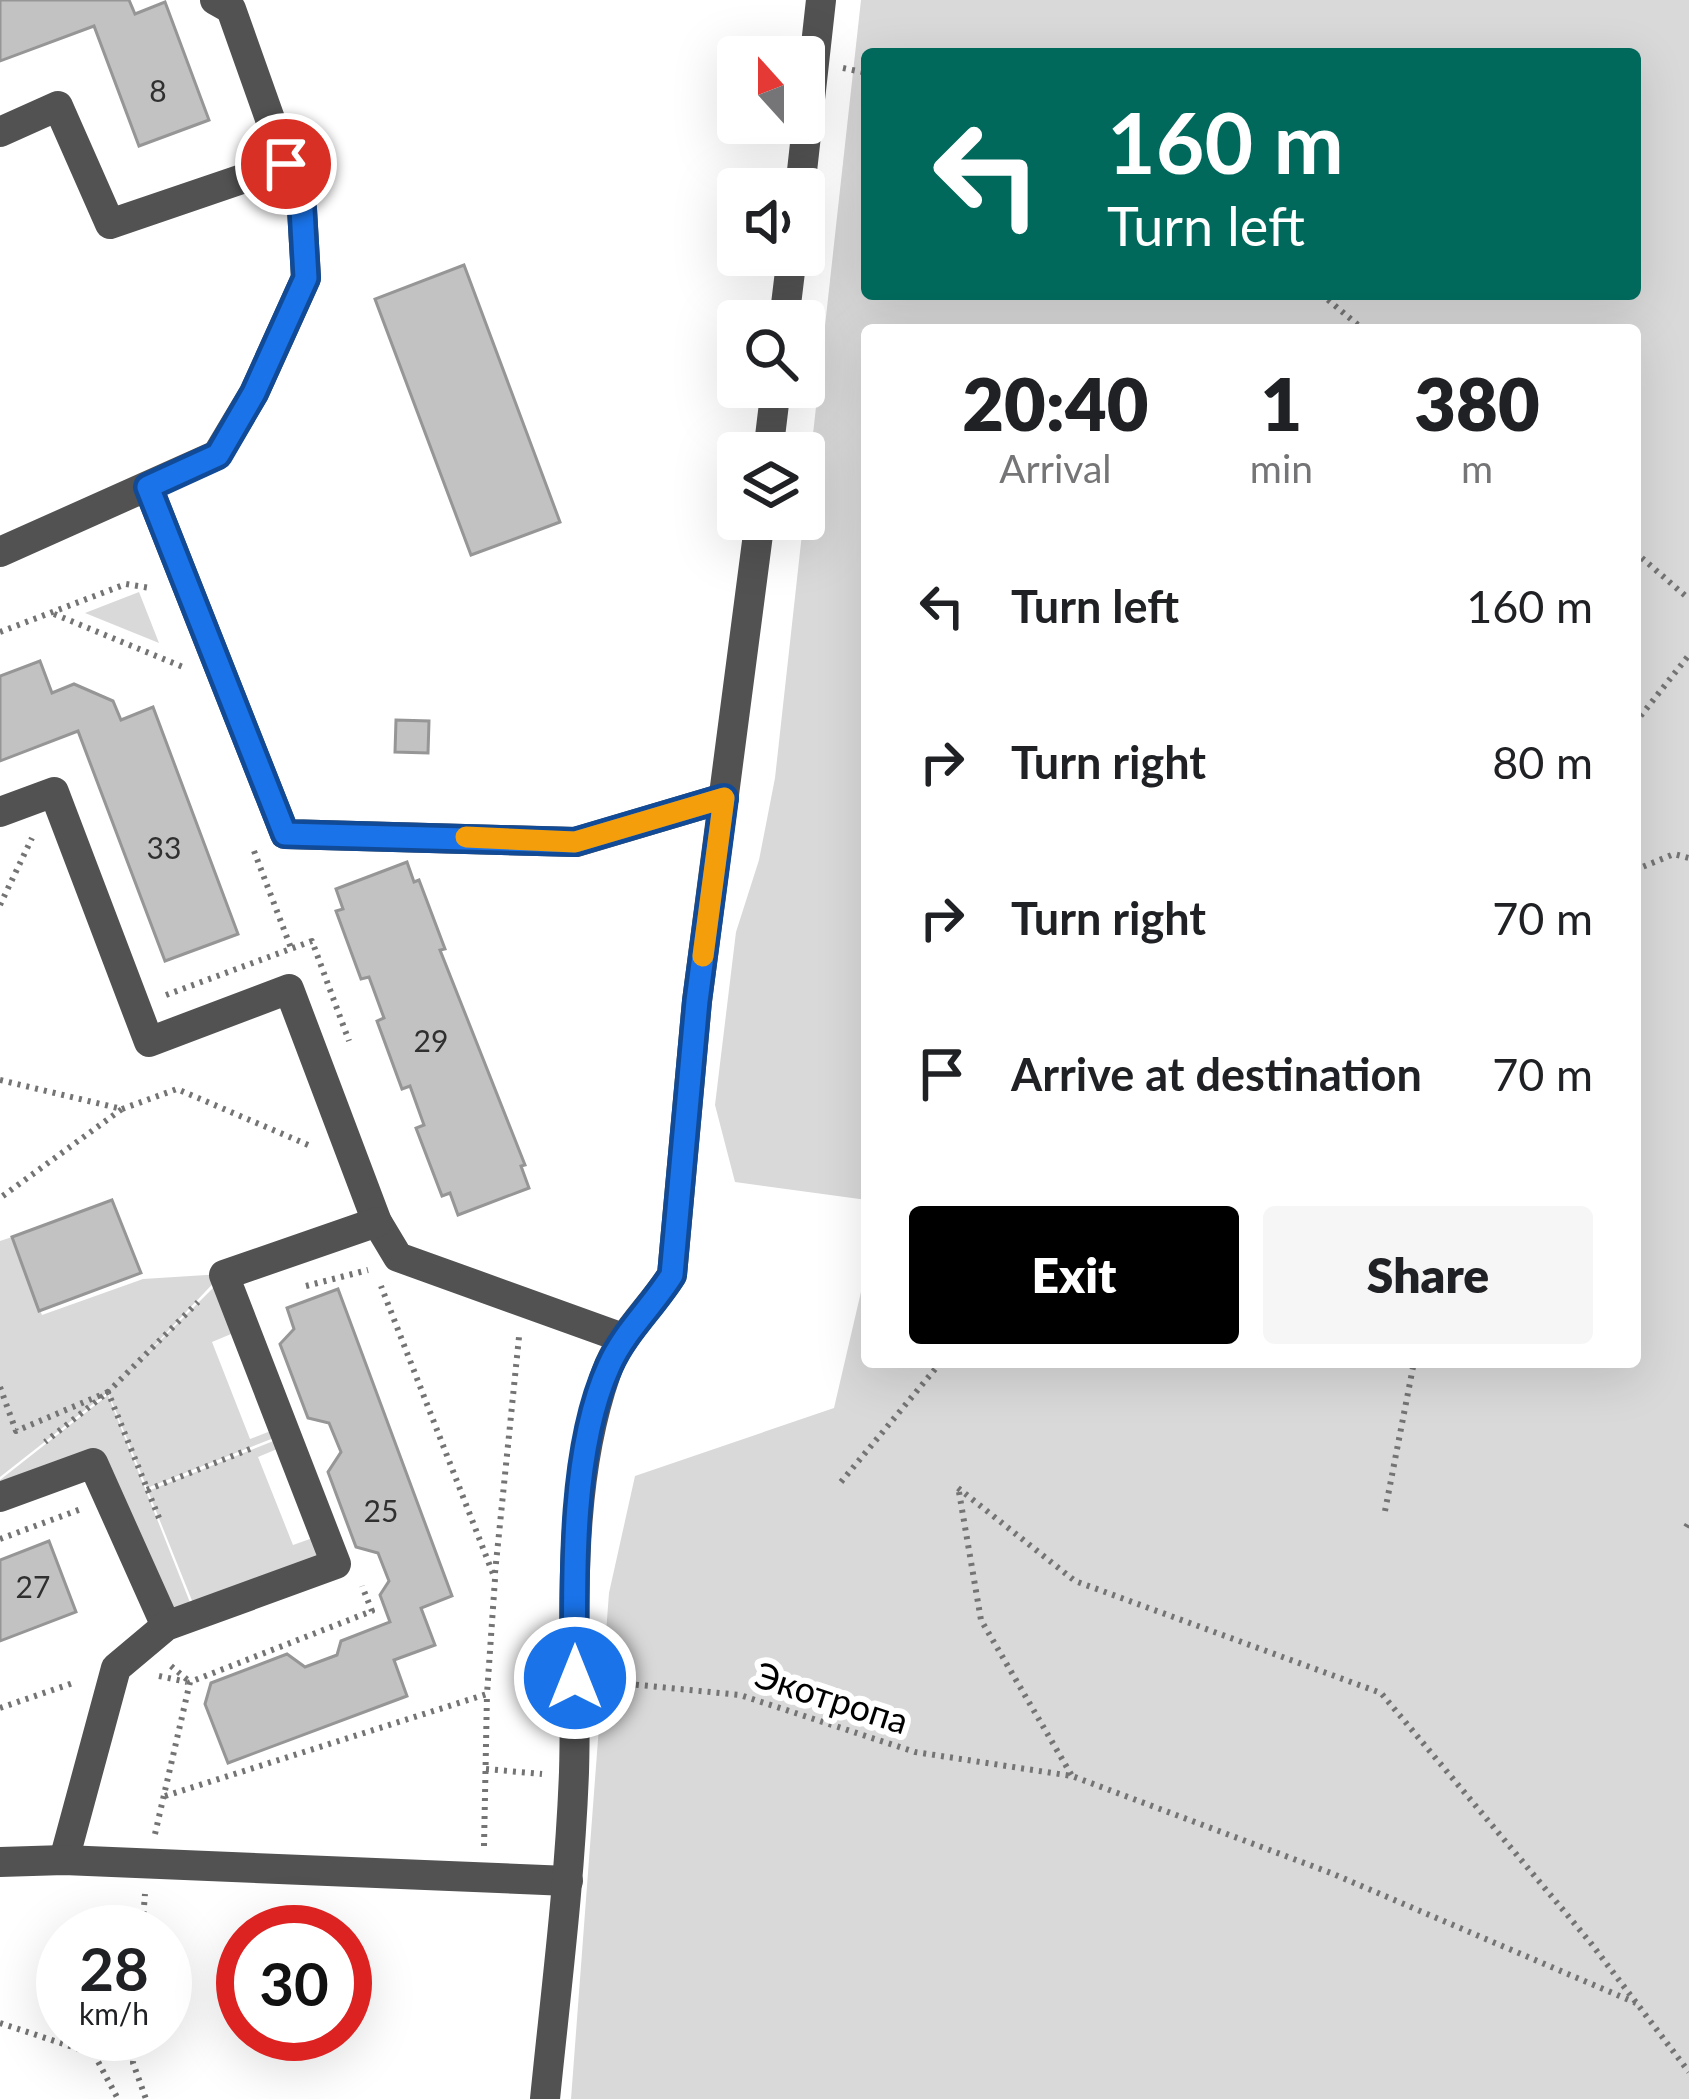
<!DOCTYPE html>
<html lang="en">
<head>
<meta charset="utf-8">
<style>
  :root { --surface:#fff; --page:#f6f6f6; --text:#202124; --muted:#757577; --accent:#000 }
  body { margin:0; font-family:Lato,sans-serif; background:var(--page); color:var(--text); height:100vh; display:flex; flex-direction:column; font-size:45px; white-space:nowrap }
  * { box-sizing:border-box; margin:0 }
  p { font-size:39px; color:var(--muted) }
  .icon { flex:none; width:66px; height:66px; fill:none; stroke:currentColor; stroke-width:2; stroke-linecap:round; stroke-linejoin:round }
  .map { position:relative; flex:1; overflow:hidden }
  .drawer { position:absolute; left:861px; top:324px; width:780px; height:1044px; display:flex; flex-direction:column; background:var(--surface); border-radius:12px; box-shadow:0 12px 48px #0002 }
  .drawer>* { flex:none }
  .hud { position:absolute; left:861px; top:48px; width:780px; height:252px; border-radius:12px; box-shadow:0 12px 48px #0002; background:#00695c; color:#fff; overflow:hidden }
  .needle { width:78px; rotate:339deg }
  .controls { position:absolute; left:717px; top:36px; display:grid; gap:24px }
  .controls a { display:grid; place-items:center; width:108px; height:108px; border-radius:12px; background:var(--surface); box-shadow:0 12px 48px #0002; font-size:60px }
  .speed { position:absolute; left:36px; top:1905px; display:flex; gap:24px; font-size:60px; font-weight:700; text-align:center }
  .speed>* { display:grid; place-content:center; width:156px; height:156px; border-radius:50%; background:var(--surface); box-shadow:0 12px 48px #0002; line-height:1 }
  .speed small { font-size:30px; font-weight:400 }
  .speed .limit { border:18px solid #d22; background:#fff; color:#111 }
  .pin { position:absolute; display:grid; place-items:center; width:102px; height:102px; color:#fff; margin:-51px; border:6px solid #fff; border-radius:50%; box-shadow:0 3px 12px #0007 }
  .me { position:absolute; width:132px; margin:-66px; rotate:0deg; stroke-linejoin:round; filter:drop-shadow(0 0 9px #0008) }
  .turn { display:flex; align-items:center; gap:42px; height:252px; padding:0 48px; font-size:54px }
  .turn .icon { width:156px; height:156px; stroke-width:2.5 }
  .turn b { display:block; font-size:84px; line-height:102px }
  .eta { display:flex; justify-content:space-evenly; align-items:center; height:204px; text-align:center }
  .eta b { font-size:72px; font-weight:800; line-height:84px }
  .button { display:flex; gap:24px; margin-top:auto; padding:24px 48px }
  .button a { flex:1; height:138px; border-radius:12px; background:var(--accent); color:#fff; font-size:48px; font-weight:800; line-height:138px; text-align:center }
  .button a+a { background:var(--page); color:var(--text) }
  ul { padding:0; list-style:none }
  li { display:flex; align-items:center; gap:36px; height:156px; padding:0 48px }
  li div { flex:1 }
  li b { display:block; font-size:45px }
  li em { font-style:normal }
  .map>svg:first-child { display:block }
  .green { fill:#d9d9d9; fill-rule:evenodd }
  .building { fill:#c2c2c2; stroke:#969696; stroke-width:3 }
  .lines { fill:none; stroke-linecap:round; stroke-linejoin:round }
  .path { stroke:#747474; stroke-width:6; stroke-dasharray:3 6; stroke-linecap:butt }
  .minor { stroke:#525252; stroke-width:30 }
  .route-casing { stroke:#114b97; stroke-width:30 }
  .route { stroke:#1a73e8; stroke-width:21 }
  .slow { stroke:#f59e0b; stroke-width:21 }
  .labels { text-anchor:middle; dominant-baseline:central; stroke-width:12; stroke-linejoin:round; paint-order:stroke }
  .number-label { font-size:30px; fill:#303030 }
  .street-label { font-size:36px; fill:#000; stroke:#fff }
</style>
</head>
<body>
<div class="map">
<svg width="1689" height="2099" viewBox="0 0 1689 2099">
  <rect width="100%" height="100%" fill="#fff"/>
  <g class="green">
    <path d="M 861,0 L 1689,0 L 1689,2099 L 571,2099 L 609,1593 L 635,1476 L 834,1408 L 867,1266 L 867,1362 L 1635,1362 L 1635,330 L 867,330 L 867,1200 L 735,1182 L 715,1105 L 736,932 L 759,860 L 775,778 ZM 1635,54 L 1635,294 L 867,294 L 867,54 Z"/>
    <path d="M 139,592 L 159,643 L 85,613 Z"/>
    <path d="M 12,1237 L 42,1315 L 143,1279 L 222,1274 L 136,1365 L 224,1277 L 243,1329 L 212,1342 L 250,1439 L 281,1427 L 284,1434 L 147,1488 L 108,1392 L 0,1477 L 0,1241 Z"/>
    <path d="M 108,1395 L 193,1610 L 165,1620 L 94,1461 L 0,1496 L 0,1480 Z"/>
    <path d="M 286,1436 L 289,1444 L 258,1457 L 293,1545 L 321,1535 L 329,1556 L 195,1608 L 148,1491 Z"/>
  </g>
  <g class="building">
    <path d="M 0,0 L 129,0 L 135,14 L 165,2 L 209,120 L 139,146 L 94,26 L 0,61 Z"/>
    <path d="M 464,265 L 560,522 L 471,555 L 375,299 Z"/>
    <path d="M 40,661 L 52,693 L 74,684 L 113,701 L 121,720 L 153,707 L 238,934 L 165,961 L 78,731 L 0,761 L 0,676 Z"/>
    <path d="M 396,720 L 429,721 L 428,753 L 395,752 Z"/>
    <path d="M 407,862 L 414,882 L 419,880 L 445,949 L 440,950 L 525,1165 L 521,1166 L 529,1188 L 458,1215 L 450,1193 L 442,1196 L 416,1128 L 424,1125 L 410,1086 L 402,1089 L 377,1021 L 384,1018 L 369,977 L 361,979 L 336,911 L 343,909 L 336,889 Z"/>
    <path d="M 112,1200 L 141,1273 L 39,1311 L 12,1237 Z"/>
    <path d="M 338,1289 L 452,1596 L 421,1608 L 435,1645 L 394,1660 L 407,1696 L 228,1763 L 205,1704 L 211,1683 L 287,1654 L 305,1667 L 337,1655 L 341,1641 L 390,1622 L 380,1595 L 389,1581 L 378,1553 L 356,1547 L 328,1472 L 341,1452 L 329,1423 L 308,1418 L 280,1344 L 294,1329 L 287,1308 Z"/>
    <path d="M 49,1541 L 76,1612 L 0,1641 L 0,1560 Z"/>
  </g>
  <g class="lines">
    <g class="path">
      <path d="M 843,68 L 867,73"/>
      <path d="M 1321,294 L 1364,330"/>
      <path d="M 1635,552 L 1689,599"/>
      <path d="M 54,614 L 183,667"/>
      <path d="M 0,632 L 126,584 L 150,588"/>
      <path d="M 1635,723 L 1689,655"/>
      <path d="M 254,851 L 291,948"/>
      <path d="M 1635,870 L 1674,854 L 1689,858"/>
      <path d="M 0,905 L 32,838"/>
      <path d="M 166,995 L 312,941 L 349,1041"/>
      <path d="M 0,1080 L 122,1109 L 0,1198"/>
      <path d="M 122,1109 L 177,1089 L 313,1147"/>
      <path d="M 306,1286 L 368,1270"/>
      <path d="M 0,1387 L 16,1431 L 108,1392 L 45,1442"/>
      <path d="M 841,1482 L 941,1362"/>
      <path d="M 958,1488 L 1075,1581 L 1381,1693 L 1590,1942 L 1689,2072"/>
      <path d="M 147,1490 L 255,1447"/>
      <path d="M 959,1492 L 981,1620 L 1072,1776"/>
      <path d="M 1385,1511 L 1414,1362"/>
      <path d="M 159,1518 L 108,1392 L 198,1302"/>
      <path d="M 1686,1527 L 1689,1522"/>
      <path d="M 0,1539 L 81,1509"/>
      <path d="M 495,1573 L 519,1337"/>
      <path d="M 171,1666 L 190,1682"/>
      <path d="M 159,1676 L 187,1682"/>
      <path d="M 609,1682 L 740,1695 L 915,1752 L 1072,1776 L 1331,1873 L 1636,2003"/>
      <path d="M 0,1708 L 76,1682"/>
      <path d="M 486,1769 L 542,1774"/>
      <path d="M 165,1796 L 487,1694 L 495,1579 L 381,1286"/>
      <path d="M 155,1834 L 190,1682 L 372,1611 L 362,1586"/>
      <path d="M 484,1846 L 487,1694"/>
      <path d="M 142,1932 L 145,1894"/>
      <path d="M 0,2023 L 94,2054 L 118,2099"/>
      <path d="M 135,2034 L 133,2063 L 146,2099"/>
    </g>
    <g class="minor">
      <path d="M 0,132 L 58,106 L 110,224 L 286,164"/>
      <path d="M 800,189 L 821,0"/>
      <path d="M 784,321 L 792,255"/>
      <path d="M 768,453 L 776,387"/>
      <path d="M 148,487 L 285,834 L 576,842 L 724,798"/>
      <path d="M 0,552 L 217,455 L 254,393 L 306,278 L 302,209 L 231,9 L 215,0"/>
      <path d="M 0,812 L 54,792 L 149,1042 L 289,989 L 377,1222 L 398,1257 L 623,1338"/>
      <path d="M 0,1497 L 93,1463 L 166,1626"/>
      <path d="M 64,1860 L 116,1668 L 166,1626 L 336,1564 L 224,1275 L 377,1222"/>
      <path d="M 0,1862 L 64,1860 L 568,1881"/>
      <path d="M 545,2099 C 556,1990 570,1881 574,1772 C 578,1640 562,1500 606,1373 C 619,1336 651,1308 672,1275 L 697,1001 L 760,519"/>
    </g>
  </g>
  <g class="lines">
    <g class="route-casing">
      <path id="route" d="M 286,164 L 302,209 L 306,278 L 254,393 L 218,455 L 148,487 L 285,834 L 575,842 L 724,798 L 697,1001 L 672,1275 C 652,1307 624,1332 609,1366 C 570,1451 574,1586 575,1678"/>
    </g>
    <use href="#route" class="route"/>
    <path class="slow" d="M 466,837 L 575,842 L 724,798 L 703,956"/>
  </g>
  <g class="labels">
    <g class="number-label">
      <text x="158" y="90">8</text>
      <text x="164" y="847">33</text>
      <text x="431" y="1040">29</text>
      <text x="381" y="1510">25</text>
      <text x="33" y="1586">27</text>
    </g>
    <g class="street-label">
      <text transform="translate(832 1697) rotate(18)">Экотропа</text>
    </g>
  </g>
</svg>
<div class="controls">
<a><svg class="needle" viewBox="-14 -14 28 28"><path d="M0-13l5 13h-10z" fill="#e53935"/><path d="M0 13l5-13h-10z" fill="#757577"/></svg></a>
<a><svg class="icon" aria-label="sound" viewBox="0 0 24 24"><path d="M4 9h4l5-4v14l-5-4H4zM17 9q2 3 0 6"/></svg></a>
<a><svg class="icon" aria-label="search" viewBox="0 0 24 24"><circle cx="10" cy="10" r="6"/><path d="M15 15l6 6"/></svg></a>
<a><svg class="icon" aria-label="layers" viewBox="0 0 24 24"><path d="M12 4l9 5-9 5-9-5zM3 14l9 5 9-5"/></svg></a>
</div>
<div class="speed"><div>28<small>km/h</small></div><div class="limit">30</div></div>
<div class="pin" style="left:286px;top:164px;background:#d93025"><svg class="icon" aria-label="arrive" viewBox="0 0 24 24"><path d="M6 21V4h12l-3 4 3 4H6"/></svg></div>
<svg class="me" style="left:575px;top:1678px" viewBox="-20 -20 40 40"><circle r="17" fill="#1a73e8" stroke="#fff" stroke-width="3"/><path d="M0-11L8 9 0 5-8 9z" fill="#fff"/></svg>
<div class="hud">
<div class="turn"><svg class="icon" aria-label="left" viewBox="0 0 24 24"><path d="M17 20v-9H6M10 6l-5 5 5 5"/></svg><div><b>160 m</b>Turn left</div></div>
</div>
<section class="drawer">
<div class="eta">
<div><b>20:40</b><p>Arrival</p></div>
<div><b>1</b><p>min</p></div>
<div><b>380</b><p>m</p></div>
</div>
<ul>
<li><svg class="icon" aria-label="left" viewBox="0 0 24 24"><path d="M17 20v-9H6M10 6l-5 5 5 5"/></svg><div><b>Turn left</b></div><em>160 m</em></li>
<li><svg class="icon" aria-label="right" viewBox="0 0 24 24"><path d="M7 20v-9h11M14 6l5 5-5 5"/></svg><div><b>Turn right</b></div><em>80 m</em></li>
<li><svg class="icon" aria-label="right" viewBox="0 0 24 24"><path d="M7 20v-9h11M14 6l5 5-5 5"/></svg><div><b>Turn right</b></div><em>70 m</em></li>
<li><svg class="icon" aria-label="arrive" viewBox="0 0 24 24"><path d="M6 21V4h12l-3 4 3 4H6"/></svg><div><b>Arrive at destination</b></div><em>70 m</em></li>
</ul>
<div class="button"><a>Exit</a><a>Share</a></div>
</section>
</div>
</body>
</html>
